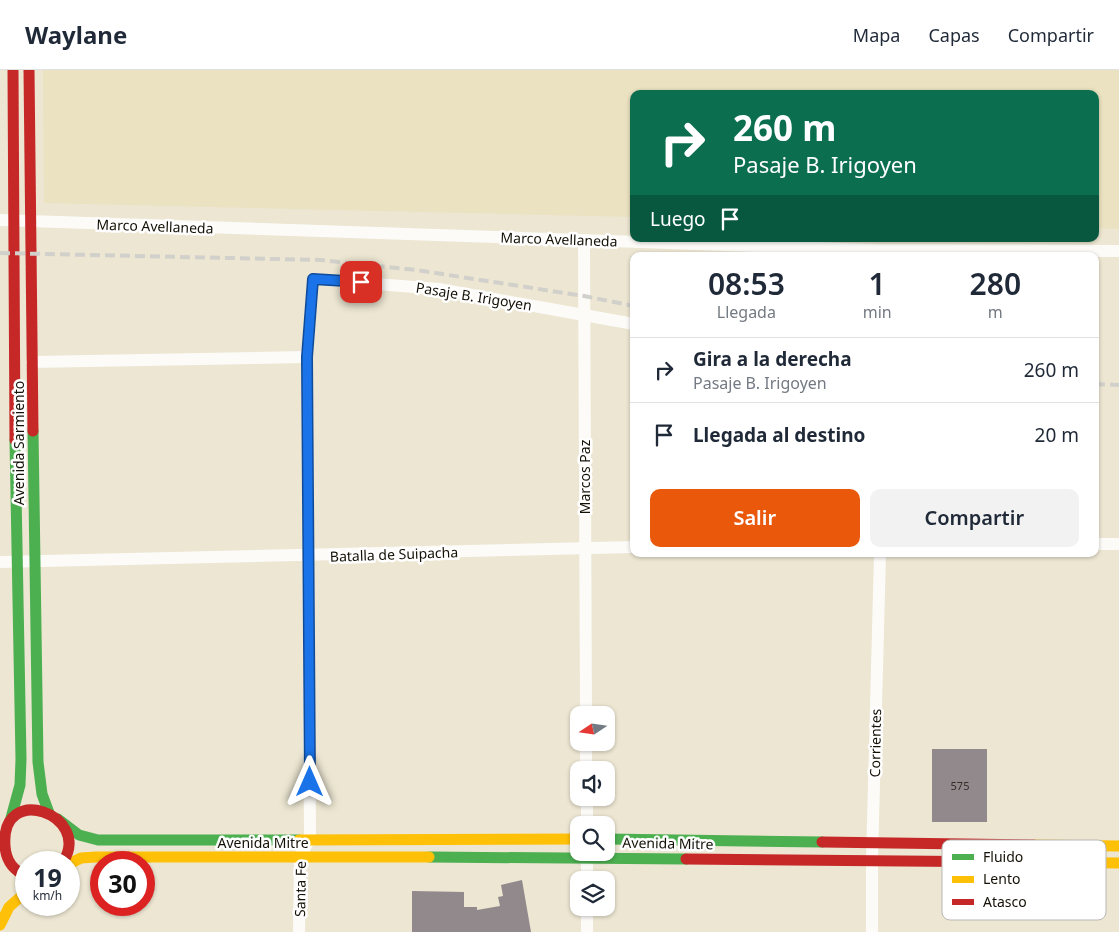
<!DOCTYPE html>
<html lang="es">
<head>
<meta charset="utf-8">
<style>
  :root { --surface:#fff; --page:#f2f2f3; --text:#1f2937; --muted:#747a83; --line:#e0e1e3; --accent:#ea580c }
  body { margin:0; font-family:"Noto Sans",sans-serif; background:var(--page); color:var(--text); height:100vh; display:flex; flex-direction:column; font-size:19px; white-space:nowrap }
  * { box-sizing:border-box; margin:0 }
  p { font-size:16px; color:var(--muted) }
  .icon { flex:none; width:28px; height:28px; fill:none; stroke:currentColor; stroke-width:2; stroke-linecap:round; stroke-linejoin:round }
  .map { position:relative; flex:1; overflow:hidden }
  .details { position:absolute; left:630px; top:182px; width:469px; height:305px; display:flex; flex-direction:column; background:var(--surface); border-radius:10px; box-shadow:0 1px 4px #0004 }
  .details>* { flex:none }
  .banner { position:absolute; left:630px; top:20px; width:469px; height:152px; border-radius:10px; box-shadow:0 1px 4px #0004; background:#0b6e4f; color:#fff; overflow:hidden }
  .needle { width:32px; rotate:257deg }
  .controls { position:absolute; left:570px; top:636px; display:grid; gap:10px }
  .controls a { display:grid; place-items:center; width:45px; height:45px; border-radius:10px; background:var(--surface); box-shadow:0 1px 4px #0004; font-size:25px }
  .speed { position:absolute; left:15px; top:781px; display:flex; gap:10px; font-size:25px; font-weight:700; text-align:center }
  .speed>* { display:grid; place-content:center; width:65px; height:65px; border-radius:50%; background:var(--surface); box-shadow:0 1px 4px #0004; line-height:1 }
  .speed small { font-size:12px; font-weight:400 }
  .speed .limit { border:8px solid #d22; background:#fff; color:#111 }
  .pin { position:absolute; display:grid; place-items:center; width:42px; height:42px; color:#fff; margin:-21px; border-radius:10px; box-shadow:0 2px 8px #0006 }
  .me { position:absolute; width:55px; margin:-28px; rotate:0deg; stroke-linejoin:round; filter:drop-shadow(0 0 4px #0008) }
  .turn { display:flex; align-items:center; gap:18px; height:105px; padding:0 20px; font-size:22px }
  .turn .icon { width:65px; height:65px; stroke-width:2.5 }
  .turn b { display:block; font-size:35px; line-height:42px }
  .then { display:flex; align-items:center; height:48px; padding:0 20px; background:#0003; gap:10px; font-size:19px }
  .eta { display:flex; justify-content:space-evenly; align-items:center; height:85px; text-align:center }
  .eta b { font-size:30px; font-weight:600; line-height:35px }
  .cta { display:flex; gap:10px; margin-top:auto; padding:10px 20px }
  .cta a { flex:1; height:58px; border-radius:10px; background:var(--accent); color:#fff; font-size:20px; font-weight:600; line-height:58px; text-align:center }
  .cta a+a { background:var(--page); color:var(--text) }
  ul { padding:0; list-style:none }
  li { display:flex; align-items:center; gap:15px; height:65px; padding:0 20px; border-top:1px solid var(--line) }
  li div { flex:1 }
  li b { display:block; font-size:19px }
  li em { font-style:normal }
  header { display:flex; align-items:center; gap:30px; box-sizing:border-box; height:70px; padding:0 25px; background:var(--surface); border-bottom:1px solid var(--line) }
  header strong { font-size:24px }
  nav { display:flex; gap:28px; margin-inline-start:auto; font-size:18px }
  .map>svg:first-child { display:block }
  .built { fill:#ebe2c1 }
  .building { fill:#92898d }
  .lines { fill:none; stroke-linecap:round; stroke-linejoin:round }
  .street { stroke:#fcfbf8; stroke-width:12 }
  .fast { stroke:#4caf50; stroke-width:11 }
  .slow { stroke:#ffc107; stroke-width:11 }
  .jam { stroke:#c62828; stroke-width:11 }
  .rail { stroke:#d2d0ca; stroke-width:4; stroke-dasharray:10 5; stroke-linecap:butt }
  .route-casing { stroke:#114b97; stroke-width:12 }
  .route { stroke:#1a73e8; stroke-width:9 }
  .labels { text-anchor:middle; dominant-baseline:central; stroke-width:5; stroke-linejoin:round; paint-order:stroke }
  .number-label { font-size:11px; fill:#342e27 }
  .street-label { font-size:14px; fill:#141005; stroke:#fff }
  .key { fill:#fff; stroke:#b8b7b4; stroke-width:1 }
  .key-label { font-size:14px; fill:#141005 }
</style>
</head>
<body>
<header>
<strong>Waylane</strong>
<nav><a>Mapa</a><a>Capas</a><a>Compartir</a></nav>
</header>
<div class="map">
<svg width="1119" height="862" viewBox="0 0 1119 862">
  <rect width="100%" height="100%" fill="#ece6d2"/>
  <path class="built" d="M 43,0 L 1119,0 L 1119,159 L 1095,158 L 1095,24 L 634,24 L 634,147 L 44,133 Z"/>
  <g class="building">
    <rect x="932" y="679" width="55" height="73"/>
    <path d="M 522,810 L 531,862 L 412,862 L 412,821 L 464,822 L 464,837 L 477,837 L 477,840 L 500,836 L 498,827 L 503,826 L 501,815 Z"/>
  </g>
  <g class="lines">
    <g class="street">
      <path d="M 0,150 L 874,180 L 1119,181"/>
      <path d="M 584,170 L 586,645"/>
      <path d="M 32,292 L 307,287"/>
      <path d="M 1095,474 L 1119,474"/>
      <path d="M 0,492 L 634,477"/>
      <path d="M 586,672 L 586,700"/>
      <path d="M 587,728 L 587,755"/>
      <path d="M 587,810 L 587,782"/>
      <path d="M 299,862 L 300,787 L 310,768 L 307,287 L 313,209 L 439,219 L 634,254"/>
      <path d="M 587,862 L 587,838"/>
      <path d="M 872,862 L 872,790 L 880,484"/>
    </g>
    <g class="fast">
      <path d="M 33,361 L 38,692 L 42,724 L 49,743"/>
      <path d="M 11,748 L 20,715 L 21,689 L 15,370"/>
      <path d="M 58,749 L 79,765 L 98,770 L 299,770"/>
      <path d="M 606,769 L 822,772"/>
      <path d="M 429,787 L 686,789"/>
    </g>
    <g class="slow">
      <path d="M 299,770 L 579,769"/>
      <path d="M 1034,775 L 1119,776"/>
      <path d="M 1014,792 L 1119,793"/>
      <path d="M 69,794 L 81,788 L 96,787 L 429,787"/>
      <path d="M 0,855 L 9,837 L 26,822"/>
    </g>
    <g class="jam">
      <path d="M 13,0 L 15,370"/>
      <path d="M 29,0 L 33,361"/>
      <path d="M 822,772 L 1034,775"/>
      <path d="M 686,789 L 1014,792"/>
      <path d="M 26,806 C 13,800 6,791 5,776 C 0,711 93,745 63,792"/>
    </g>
    <g class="rail">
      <path d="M 0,183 L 321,190 L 416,200 L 584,226 L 634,236"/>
      <path d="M 1095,314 L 1119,315"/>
    </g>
  </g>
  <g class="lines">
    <g class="route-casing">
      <path id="route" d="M 310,712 L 307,287 L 313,209 L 361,212"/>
    </g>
    <use href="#route" class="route"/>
  </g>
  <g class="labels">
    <g class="number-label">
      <text x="960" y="715">575</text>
    </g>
    <g class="street-label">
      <text transform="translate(155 156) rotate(2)">Marco Avellaneda</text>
      <text transform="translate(559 169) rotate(2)">Marco Avellaneda</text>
      <text transform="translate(474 226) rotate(9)">Pasaje B. Irigoyen</text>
      <text transform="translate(18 373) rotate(-90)">Avenida Sarmiento</text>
      <text transform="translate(584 407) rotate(-90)">Marcos Paz</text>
      <text transform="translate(394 484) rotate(-2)">Batalla de Suipacha</text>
      <text transform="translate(875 673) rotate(-89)">Corrientes</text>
      <text x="263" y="772">Avenida Mitre</text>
      <text transform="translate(668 773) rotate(1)">Avenida Mitre</text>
      <text transform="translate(300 819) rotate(-89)">Santa Fe</text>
    </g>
  </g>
  <rect x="942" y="770" width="164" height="80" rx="8" class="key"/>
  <rect x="952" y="784" width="22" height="6" fill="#4caf50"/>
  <rect x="952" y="806" width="22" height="7" fill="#ffc107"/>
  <rect x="952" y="829" width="22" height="6" fill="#c62828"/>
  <g class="key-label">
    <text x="983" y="792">Fluido</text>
    <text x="983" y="814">Lento</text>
    <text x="983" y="837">Atasco</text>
  </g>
</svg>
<div class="controls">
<a><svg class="needle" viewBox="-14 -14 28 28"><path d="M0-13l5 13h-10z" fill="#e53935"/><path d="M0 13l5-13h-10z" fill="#747a83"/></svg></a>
<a><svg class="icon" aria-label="sound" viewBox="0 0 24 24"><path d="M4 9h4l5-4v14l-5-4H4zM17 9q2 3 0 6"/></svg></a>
<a><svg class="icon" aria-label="search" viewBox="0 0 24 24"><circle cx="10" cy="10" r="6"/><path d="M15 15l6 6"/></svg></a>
<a><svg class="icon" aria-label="layers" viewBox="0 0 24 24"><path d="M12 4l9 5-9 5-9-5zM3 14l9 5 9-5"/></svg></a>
</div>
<div class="speed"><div>19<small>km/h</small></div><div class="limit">30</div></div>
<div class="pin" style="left:361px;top:212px;background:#d93025"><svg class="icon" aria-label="arrive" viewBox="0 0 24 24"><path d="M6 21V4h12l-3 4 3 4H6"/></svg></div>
<svg class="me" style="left:310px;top:712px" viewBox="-20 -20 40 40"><path d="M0-17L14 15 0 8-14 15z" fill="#1a73e8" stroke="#fff" stroke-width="4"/></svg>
<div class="banner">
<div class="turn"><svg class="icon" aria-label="right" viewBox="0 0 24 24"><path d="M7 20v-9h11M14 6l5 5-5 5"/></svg><div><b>260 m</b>Pasaje B. Irigoyen</div></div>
<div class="then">Luego<svg class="icon" aria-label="arrive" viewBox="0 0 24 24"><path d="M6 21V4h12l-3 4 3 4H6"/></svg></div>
</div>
<section class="details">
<div class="eta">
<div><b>08:53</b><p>Llegada</p></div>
<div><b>1</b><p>min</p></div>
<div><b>280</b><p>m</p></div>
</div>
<ul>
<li><svg class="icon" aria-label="right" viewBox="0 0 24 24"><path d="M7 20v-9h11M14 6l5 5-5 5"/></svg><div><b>Gira a la derecha</b><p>Pasaje B. Irigoyen</p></div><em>260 m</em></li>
<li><svg class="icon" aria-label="arrive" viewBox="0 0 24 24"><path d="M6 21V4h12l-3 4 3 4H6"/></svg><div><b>Llegada al destino</b></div><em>20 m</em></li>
</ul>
<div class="cta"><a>Salir</a><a>Compartir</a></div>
</section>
</div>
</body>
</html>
